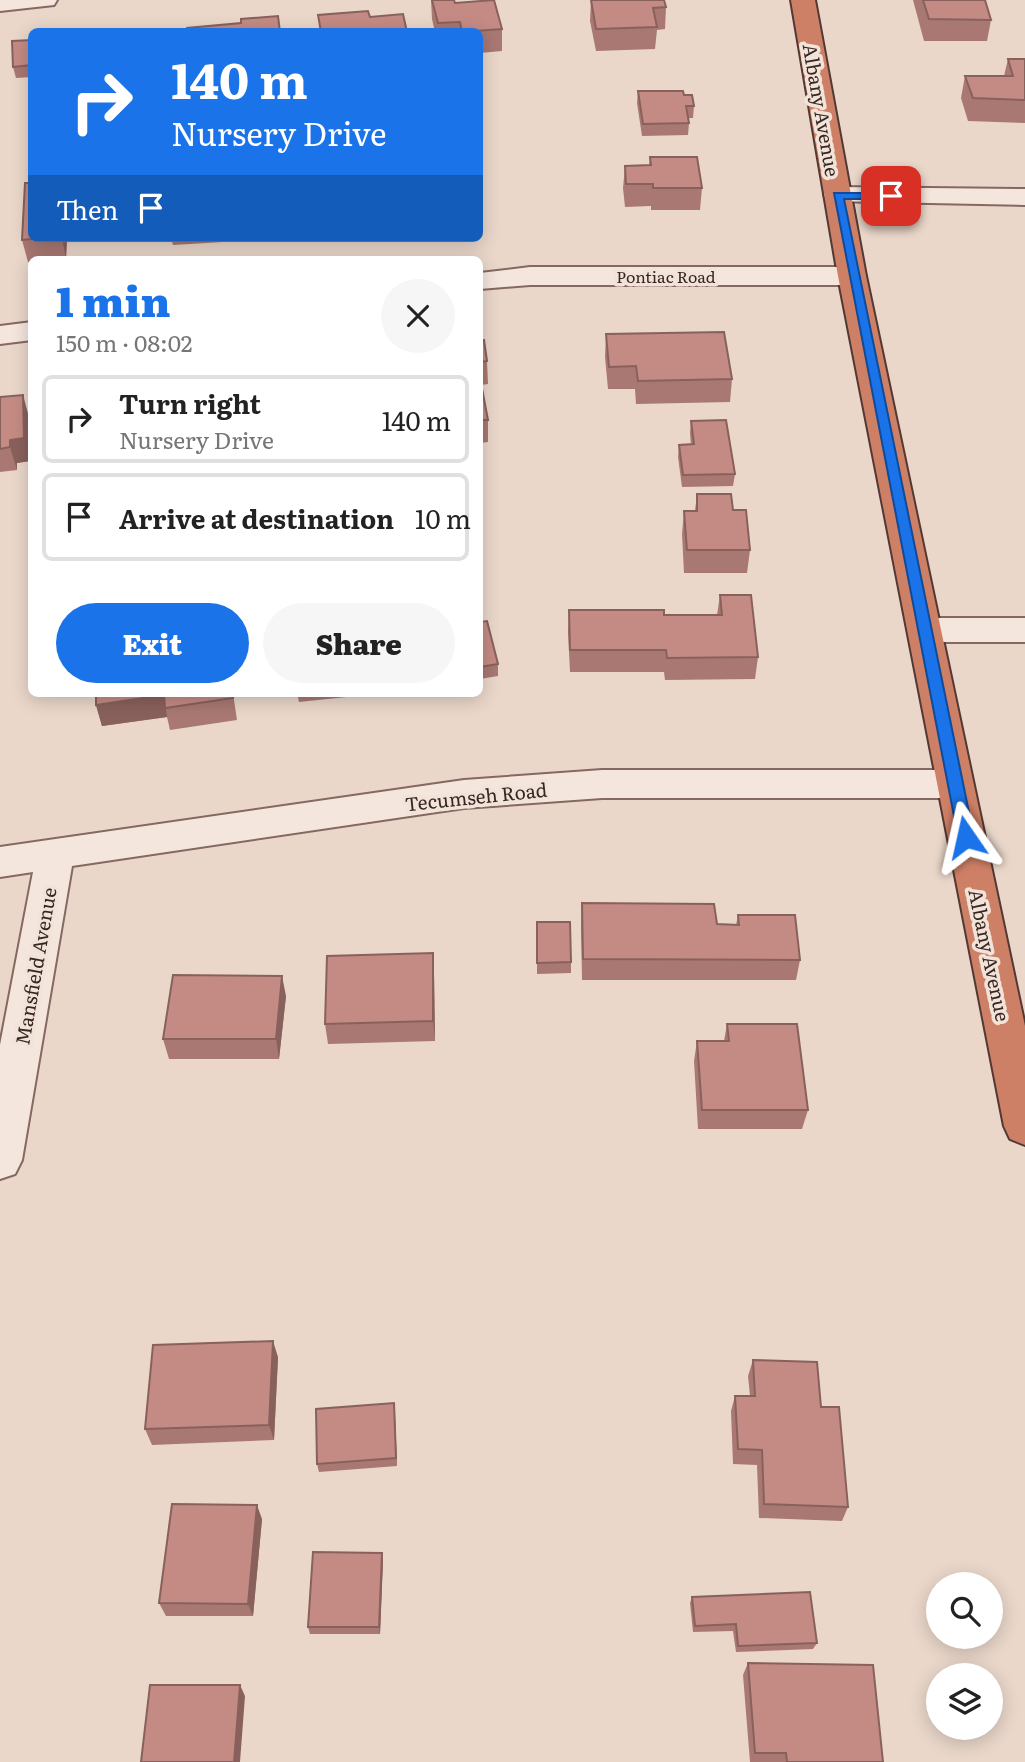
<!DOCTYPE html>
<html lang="en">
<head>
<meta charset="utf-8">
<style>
  :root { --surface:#fff; --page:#f6f6f6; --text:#222; --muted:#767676; --line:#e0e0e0; --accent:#1a73e8 }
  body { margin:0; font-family:Literata,serif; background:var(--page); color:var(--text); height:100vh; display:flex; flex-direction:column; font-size:26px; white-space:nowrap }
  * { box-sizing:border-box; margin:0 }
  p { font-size:23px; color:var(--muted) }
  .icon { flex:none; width:38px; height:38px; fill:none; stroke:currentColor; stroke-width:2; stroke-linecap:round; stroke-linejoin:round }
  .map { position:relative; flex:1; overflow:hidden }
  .side { position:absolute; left:28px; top:256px; width:455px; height:441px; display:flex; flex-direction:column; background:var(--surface); border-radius:10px; box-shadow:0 4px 18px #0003 }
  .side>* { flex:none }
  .guide { position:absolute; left:28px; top:28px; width:455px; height:214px; border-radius:10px; box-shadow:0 4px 18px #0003; background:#1a73e8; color:#fff; overflow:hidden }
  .controls { position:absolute; left:926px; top:1572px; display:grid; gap:14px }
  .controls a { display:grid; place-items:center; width:77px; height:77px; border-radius:50%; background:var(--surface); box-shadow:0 4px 18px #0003; font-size:35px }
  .pin { position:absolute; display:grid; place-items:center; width:60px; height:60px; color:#fff; margin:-30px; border-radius:14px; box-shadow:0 4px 10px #0006 }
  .me { position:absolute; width:77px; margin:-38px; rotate:349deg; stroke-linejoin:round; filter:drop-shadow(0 0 5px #0008) }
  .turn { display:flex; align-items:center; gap:24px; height:147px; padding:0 28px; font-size:32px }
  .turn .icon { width:91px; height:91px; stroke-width:2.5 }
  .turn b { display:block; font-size:49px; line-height:60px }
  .then { display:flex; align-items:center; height:66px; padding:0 28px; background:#0003; gap:14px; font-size:26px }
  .round { display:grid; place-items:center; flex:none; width:74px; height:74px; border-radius:37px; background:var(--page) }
  .headline { display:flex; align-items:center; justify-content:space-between; height:119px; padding:0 28px }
  h1 { font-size:42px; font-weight:800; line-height:52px; color:var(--accent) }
  .button { display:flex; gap:14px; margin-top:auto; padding:14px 28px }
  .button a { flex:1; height:80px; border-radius:42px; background:var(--accent); color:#fff; font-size:28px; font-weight:800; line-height:80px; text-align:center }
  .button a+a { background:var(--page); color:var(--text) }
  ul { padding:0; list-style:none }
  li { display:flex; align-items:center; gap:21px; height:88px; margin:0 14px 10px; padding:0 14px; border:4px solid var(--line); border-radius:10px }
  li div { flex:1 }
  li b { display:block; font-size:26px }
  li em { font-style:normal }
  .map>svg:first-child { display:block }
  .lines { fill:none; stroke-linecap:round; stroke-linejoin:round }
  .minor-casing { stroke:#856860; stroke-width:4 }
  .highway-casing { stroke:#533934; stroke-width:4 }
  .minor { fill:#f5e6dd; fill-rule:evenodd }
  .highway { fill:#ce8066; fill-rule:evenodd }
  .wall { fill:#a97872 }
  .shaded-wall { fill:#89615c }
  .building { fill:#c48b84; stroke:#89615c; stroke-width:2 }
  .route { fill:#1a73e8; stroke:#114b97; stroke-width:2 }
  .labels { text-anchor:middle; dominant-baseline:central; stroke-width:7; stroke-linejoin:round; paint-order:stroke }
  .far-street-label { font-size:16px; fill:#372622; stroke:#f2e3d9 }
  .street-label { font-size:19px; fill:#372622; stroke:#f2e3d9 }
</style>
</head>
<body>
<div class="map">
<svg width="1025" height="1762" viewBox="0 0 1025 1762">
  <rect width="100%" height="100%" fill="#ead7ca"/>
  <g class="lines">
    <g class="minor-casing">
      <g id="minor">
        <path d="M 0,0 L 57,0 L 54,5 L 0,11 Z"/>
        <path d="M 838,187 L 1025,189 L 1025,205 L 828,201 L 824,195 L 828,189 Z"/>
        <path d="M 530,267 L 852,267 L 862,270 L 866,276 L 862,282 L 852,285 L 530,285 L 480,289 L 480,273 Z"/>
        <path d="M 32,322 L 32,340 L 0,344 L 0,326 Z"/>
        <path d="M 925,618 L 1025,618 L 1025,642 L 925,642 L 913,639 L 908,630 L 913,621 Z"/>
        <path d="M 602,770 L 955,770 L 968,774 L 973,784 L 968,794 L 955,798 L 602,798 L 464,808 L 72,866 L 22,1160 L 15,1174 L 0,1179 L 0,1045 L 33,872 L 0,877 L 0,847 L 464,780 Z"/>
      </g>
    </g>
    <g class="highway-casing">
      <path id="highway" d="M 791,0 L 815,0 L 866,276 L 1025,1026 L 1025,1145 L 1010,1139 L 1004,1126 L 838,276 Z"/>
    </g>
    <use href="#minor" class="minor"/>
    <use href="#highway" class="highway"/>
  </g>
  <g class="wall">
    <path d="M 431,0 L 454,0 L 455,3 L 502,29 L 502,51 L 480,53 L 480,32 L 435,32 L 432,19 Z"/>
    <path d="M 591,0 L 666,7 L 665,29 L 657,30 L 655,49 L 596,51 L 590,21 Z"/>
    <path d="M 913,0 L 985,0 L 991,20 L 987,41 L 924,41 Z"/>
    <path d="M 32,40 L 32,77 L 16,78 L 13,67 Z"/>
    <path d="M 1008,59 L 1025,59 L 1025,123 L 968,121 L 961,98 L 965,76 L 1004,76 Z"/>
    <path d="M 638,91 L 684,95 L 694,106 L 693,118 L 688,118 L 689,123 L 688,135 L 642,136 L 637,103 Z"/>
    <path d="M 650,157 L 702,188 L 700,210 L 651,210 L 651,206 L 625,207 L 623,188 L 625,166 L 649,165 Z"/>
    <path d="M 32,238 L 67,238 L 66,259 L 32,259 L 32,262 L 28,262 L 22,240 Z"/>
    <path d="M 171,238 L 240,238 L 240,241 L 173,245 Z"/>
    <path d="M 606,334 L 732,379 L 730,402 L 636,404 L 635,389 L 608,389 L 605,357 Z"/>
    <path d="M 480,341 L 487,361 L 488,384 L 481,385 L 488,420 L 488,442 L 480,443 Z"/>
    <path d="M 0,397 L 29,417 L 30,461 L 17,463 L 17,470 L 0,472 Z"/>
    <path d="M 691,421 L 735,474 L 733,486 L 682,487 L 678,457 L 679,445 L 691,445 L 690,433 Z"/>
    <path d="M 697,494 L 733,510 L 750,550 L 747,573 L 684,573 L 682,534 L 684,511 L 695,511 Z"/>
    <path d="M 720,595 L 758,657 L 755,679 L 665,680 L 664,672 L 570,672 L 568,632 L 569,610 L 664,615 L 717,615 Z"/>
    <path d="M 480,622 L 498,664 L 498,676 L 480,679 Z"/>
    <path d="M 233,693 L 237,720 L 170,730 L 167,717 L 102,726 L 96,705 Z"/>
    <path d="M 297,693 L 355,693 L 356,696 L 299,702 Z"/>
    <path d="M 582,903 L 717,924 L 736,925 L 738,915 L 800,960 L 796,980 L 582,980 L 581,924 Z"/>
    <path d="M 537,922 L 571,962 L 571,973 L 537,974 Z"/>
    <path d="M 434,973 L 435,1041 L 328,1044 L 325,1024 Z"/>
    <path d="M 286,996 L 279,1059 L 169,1059 L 163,1039 Z"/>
    <path d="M 727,1024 L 808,1110 L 802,1129 L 698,1129 L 694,1061 L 697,1041 L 724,1041 Z"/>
    <path d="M 278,1357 L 274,1440 L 152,1445 L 145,1429 Z"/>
    <path d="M 753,1360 L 821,1407 L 848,1507 L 842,1521 L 759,1518 L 757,1465 L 733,1464 L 731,1411 L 735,1396 L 750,1396 L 748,1376 Z"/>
    <path d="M 394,1403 L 397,1466 L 319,1472 L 317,1464 Z"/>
    <path d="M 262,1519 L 253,1616 L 166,1616 L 159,1603 Z"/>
    <path d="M 382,1553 L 383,1560 L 380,1634 L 310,1634 L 308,1627 Z"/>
    <path d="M 692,1597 L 817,1643 L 813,1649 L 736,1652 L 733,1631 L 693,1632 L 690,1603 Z"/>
    <path d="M 748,1663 L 883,1762 L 750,1762 L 743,1675 Z"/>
  </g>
  <g class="shaded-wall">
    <path d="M 62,238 L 67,238 L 66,259 Z"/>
    <path d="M 23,395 L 29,417 L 30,461 L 17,463 L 17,470 L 10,447 L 10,440 Z"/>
    <path d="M 164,695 L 167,717 L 102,726 L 96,705 Z"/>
    <path d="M 433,953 L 434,973 L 435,1041 L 433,1021 Z"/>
    <path d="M 282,976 L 286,996 L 279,1059 L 276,1039 Z"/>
    <path d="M 273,1341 L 278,1357 L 274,1440 L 269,1425 Z"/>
    <path d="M 394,1403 L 395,1412 L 397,1466 L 396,1458 Z"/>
    <path d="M 257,1505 L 262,1519 L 253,1616 L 248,1604 Z"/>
    <path d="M 382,1553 L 383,1560 L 380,1634 L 379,1627 Z"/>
    <path d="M 240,1685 L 245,1696 L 240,1762 L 234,1762 Z"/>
  </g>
  <g class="building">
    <path d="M 432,0 L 454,0 L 455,3 L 494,0 L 502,29 L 462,32 L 460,22 L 438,23 Z"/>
    <path d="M 591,0 L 664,0 L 666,7 L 653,8 L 657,27 L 596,29 Z"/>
    <path d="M 923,0 L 985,0 L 991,20 L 929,19 Z"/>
    <path d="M 368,11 L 370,17 L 403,14 L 407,32 L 384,32 L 383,30 L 371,32 L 321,32 L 318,15 Z"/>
    <path d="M 278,16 L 280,32 L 187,32 L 187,28 L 241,23 L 241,19 Z"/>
    <path d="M 32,40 L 32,65 L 13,67 L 12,41 Z"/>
    <path d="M 1008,59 L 1025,59 L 1025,100 L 973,98 L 965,76 L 1013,76 Z"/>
    <path d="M 638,91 L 683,91 L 684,95 L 692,95 L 694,106 L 686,106 L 689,123 L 643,124 Z"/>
    <path d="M 650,157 L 697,157 L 702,188 L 653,188 L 653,184 L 626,184 L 625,166 L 651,165 Z"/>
    <path d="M 25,183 L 32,183 L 32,238 L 41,238 L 22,240 Z"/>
    <path d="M 724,332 L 732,379 L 638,381 L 636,366 L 609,367 L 606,334 Z"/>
    <path d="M 484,340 L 487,361 L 480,362 L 480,341 Z"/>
    <path d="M 480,378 L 488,420 L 480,420 Z"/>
    <path d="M 23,395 L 24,438 L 10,440 L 10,447 L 0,449 L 0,397 Z"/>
    <path d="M 726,420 L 735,474 L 683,475 L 679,445 L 694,444 L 691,421 Z"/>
    <path d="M 697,494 L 731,494 L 733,510 L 746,510 L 750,550 L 687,550 L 684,511 L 697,511 Z"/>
    <path d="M 720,595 L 751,595 L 758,657 L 667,658 L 666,650 L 570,650 L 569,610 L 664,610 L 664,615 L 722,615 Z"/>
    <path d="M 487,621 L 498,664 L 480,667 L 480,622 Z"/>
    <path d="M 96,693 L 232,693 L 233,698 L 165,708 L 164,695 L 96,705 Z"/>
    <path d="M 582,903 L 714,904 L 717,924 L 739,925 L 738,915 L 795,915 L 800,960 L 583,959 Z"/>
    <path d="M 537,922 L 570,922 L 571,962 L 537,963 Z"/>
    <path d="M 433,953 L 433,1021 L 325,1024 L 327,956 Z"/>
    <path d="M 173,975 L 282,976 L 276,1039 L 163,1039 Z"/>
    <path d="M 727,1024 L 797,1024 L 808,1110 L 702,1110 L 697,1041 L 729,1041 Z"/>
    <path d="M 273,1341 L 269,1425 L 145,1429 L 153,1345 Z"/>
    <path d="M 753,1360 L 817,1362 L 821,1407 L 839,1407 L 848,1507 L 764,1504 L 762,1450 L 738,1449 L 735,1396 L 755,1396 Z"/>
    <path d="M 394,1403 L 396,1458 L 317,1464 L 316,1409 Z"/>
    <path d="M 172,1504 L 257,1505 L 248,1604 L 159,1603 Z"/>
    <path d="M 313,1552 L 382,1553 L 379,1627 L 308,1627 Z"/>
    <path d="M 810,1592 L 817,1643 L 738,1646 L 736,1624 L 695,1626 L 692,1597 Z"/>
    <path d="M 748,1663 L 873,1665 L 883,1762 L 787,1762 L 786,1753 L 755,1753 Z"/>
    <path d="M 150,1685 L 240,1685 L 234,1762 L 141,1762 Z"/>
  </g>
  <path class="route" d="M 834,193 L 891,193 L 897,196 L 891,199 L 844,199 L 974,837 L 966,843 L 958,837 Z"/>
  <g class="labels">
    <g class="far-street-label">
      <text x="666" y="276">Pontiac Road</text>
    </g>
    <g class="street-label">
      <text transform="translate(822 110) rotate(80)">Albany Avenue</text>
      <text transform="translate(476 796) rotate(-6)">Tecumseh Road</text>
      <text transform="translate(990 955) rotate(78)">Albany Avenue</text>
      <text transform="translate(35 966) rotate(-80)">Mansfield Avenue</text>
    </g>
  </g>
</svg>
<div class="controls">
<a><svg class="icon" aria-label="search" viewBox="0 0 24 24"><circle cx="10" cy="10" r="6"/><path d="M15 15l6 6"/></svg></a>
<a><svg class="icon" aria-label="layers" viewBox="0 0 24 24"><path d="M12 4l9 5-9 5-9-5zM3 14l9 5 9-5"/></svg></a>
</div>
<div class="pin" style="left:891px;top:196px;background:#d93025"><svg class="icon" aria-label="arrive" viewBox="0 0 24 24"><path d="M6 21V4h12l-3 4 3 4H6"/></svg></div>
<svg class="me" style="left:966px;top:837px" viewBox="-20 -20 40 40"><path d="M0-17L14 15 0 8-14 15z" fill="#1a73e8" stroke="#fff" stroke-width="4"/></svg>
<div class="guide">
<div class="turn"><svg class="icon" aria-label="right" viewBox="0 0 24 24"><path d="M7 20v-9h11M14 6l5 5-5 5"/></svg><div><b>140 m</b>Nursery Drive</div></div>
<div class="then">Then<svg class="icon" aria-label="arrive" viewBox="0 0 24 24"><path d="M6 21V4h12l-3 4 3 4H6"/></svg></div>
</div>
<section class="side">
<div class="headline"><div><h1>1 min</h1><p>150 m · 08:02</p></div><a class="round"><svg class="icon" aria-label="close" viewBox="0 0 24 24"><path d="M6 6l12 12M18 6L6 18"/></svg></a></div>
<ul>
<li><svg class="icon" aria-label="right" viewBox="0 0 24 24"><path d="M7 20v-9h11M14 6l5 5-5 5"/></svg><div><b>Turn right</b><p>Nursery Drive</p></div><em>140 m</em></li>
<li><svg class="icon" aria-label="arrive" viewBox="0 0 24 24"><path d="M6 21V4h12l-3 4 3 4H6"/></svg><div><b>Arrive at destination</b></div><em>10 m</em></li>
</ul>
<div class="button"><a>Exit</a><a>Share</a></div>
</section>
</div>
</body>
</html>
